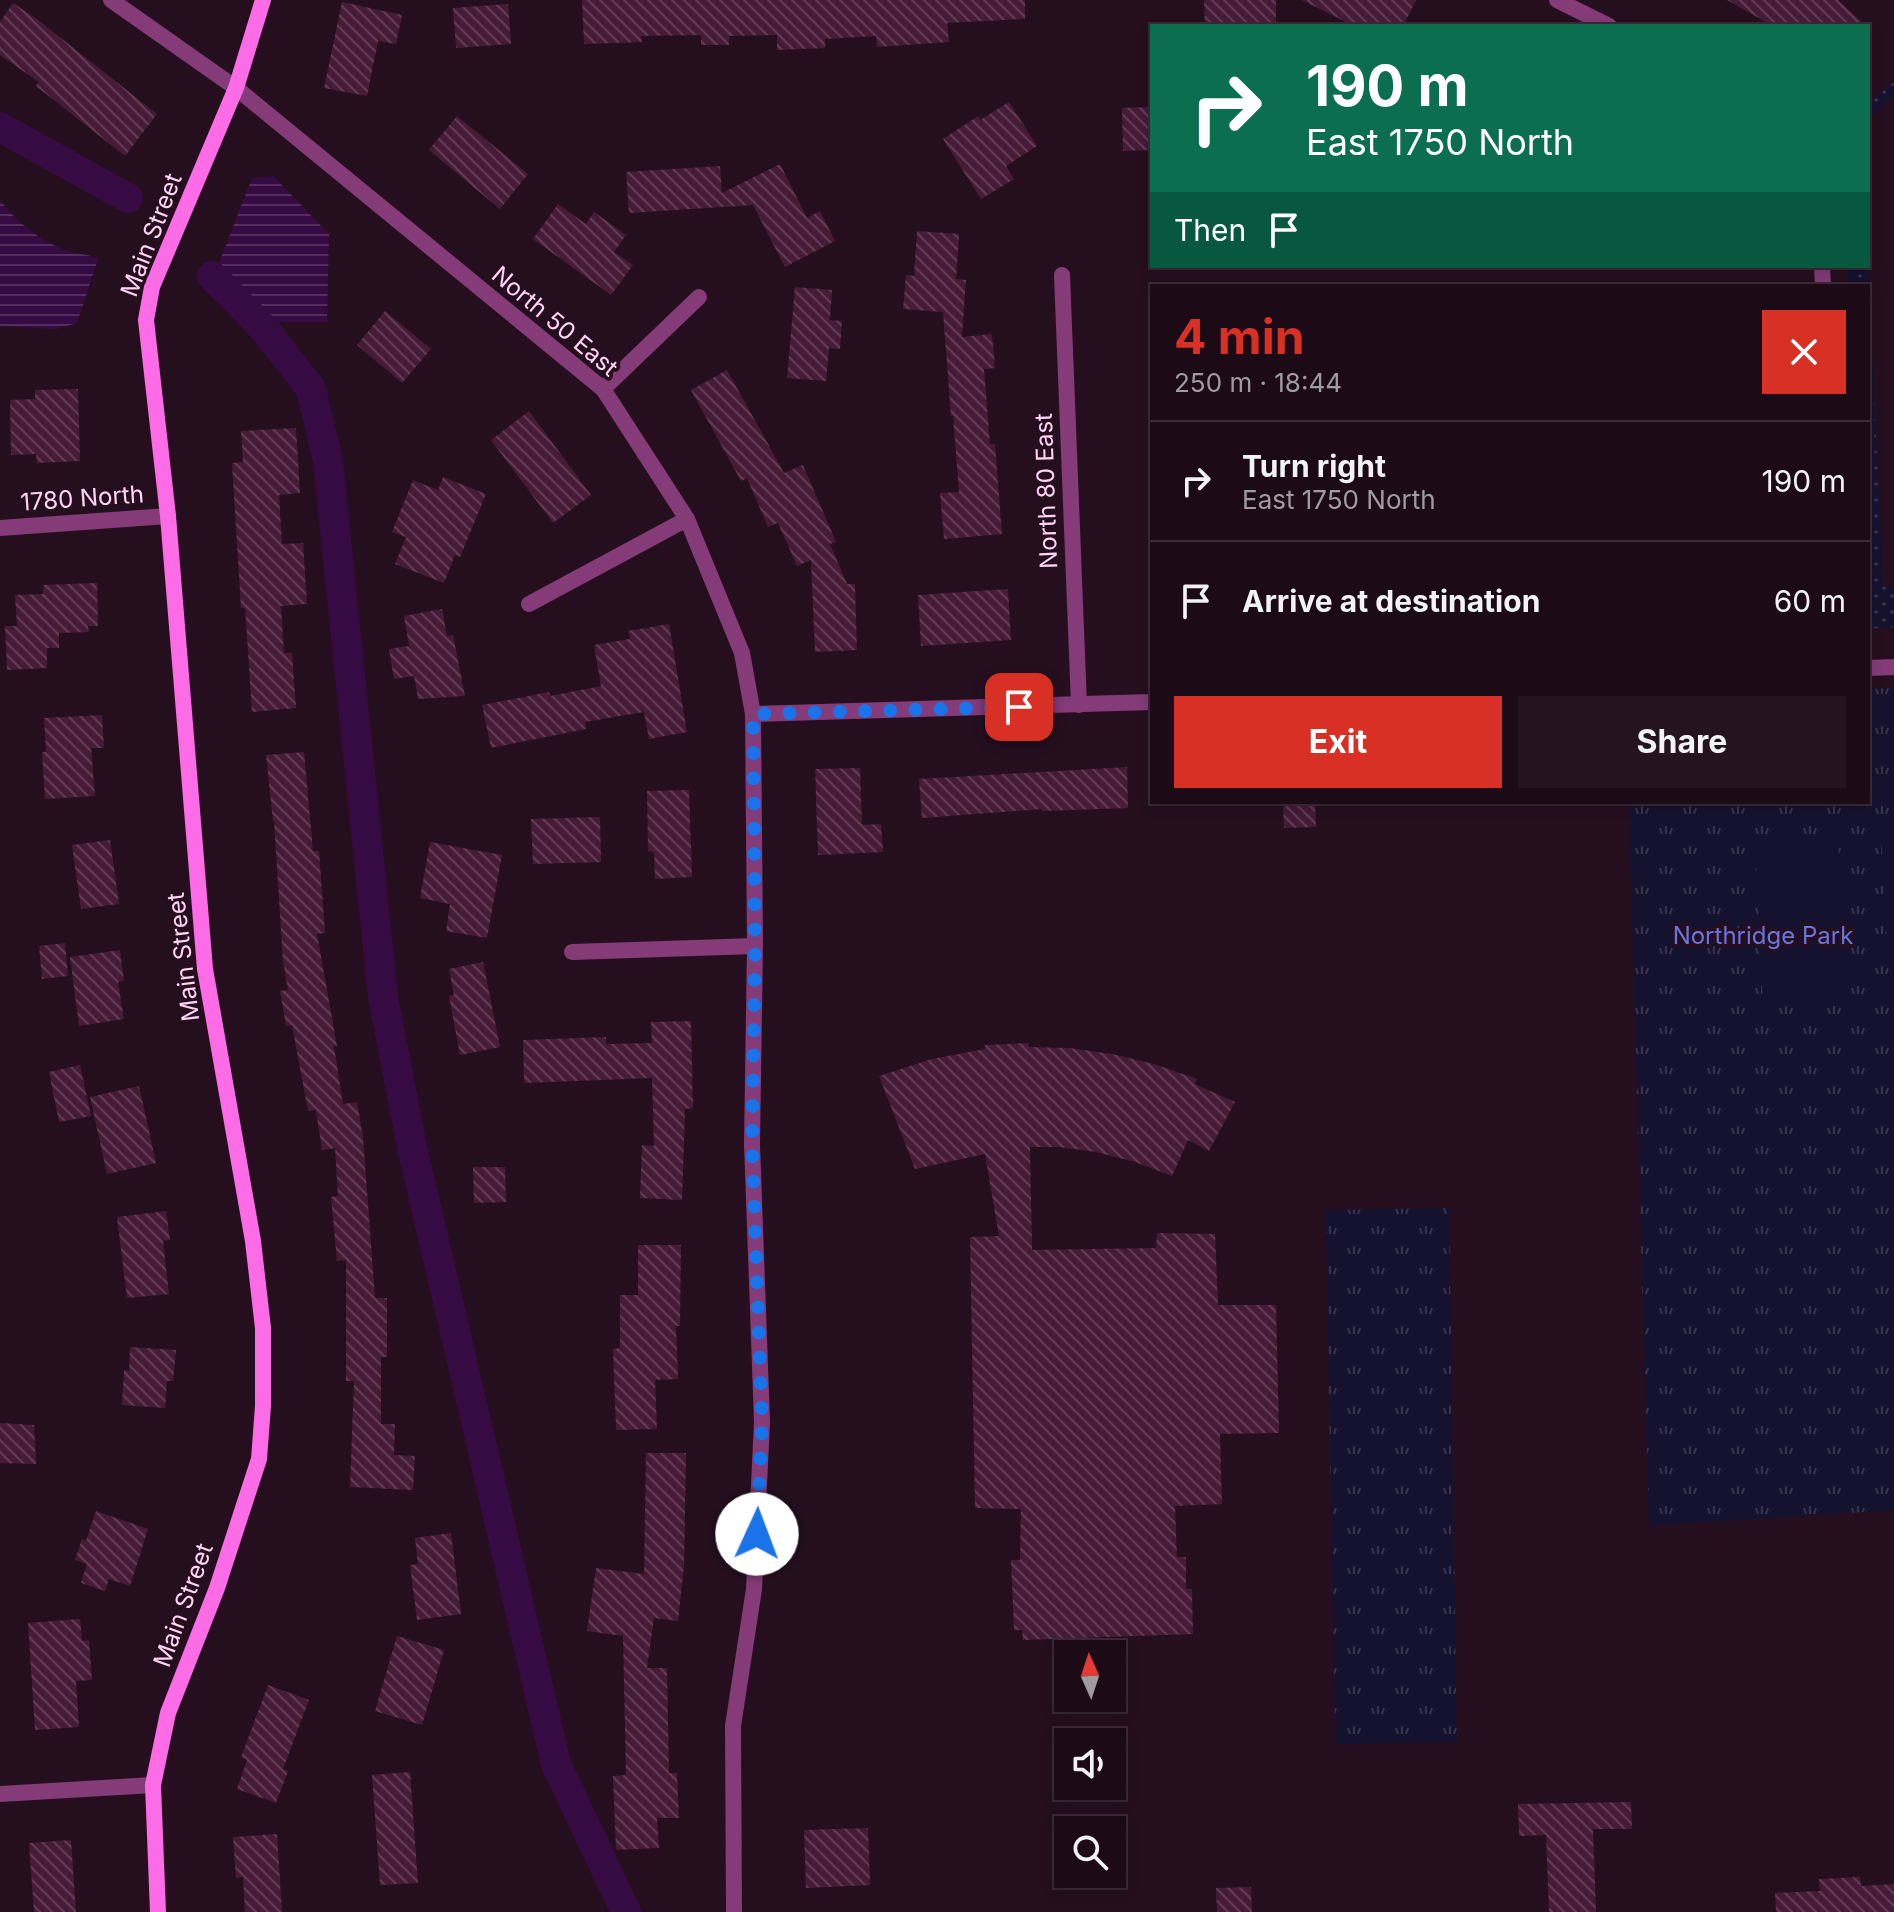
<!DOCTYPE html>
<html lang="en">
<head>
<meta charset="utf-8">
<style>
  :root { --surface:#1c0b17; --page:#251420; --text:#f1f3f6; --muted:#a09ba1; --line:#3a2b36; --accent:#d93025 }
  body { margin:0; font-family:Inter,sans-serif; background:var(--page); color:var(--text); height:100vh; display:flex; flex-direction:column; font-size:30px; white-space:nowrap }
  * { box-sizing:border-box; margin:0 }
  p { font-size:26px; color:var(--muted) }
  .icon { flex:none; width:44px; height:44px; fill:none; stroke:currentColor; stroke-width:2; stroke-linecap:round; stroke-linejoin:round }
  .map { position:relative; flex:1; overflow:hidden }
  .panel { position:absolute; left:1150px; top:284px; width:720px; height:520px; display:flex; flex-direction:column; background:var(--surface); border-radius:0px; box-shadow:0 4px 12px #0003,0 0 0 2px var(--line) }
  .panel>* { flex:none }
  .guide { position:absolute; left:1150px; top:24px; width:720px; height:244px; border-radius:0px; box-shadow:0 4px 12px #0003,0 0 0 2px var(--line); background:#0b6e4f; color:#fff; overflow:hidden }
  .needle { width:52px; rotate:357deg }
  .controls { position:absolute; left:1054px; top:1640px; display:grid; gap:16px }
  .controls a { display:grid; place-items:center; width:72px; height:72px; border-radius:0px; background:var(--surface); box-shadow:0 4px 12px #0003,0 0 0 2px var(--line); font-size:40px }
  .pin { position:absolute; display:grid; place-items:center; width:68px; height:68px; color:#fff; margin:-34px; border-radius:16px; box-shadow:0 4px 12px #0006 }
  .me { position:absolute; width:88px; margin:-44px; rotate:2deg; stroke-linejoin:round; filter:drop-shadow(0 0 6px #0008) }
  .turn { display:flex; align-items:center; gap:28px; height:168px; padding:0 24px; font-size:36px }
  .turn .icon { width:104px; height:104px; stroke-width:2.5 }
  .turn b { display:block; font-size:56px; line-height:68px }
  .then { display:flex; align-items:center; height:76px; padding:0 24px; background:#0003; gap:16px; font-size:30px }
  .round { display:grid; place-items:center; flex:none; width:84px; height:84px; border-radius:0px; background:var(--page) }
  .headline { display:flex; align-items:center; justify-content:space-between; height:136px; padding:0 24px }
  h1 { font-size:48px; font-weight:700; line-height:60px; color:var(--accent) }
  .primary-button { display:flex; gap:16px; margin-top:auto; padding:16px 24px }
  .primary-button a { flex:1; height:92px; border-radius:0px; background:var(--accent); color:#fff; font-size:32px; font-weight:700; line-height:92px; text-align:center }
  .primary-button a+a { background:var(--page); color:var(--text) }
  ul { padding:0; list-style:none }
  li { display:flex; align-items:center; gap:24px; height:120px; padding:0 24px; border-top:2px solid var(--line) }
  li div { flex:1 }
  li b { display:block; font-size:30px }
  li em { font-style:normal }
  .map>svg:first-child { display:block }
  .grass { fill:url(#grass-dots) }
  .park { fill:url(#park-tufts) }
  .pitch { fill:#15122f }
  .water { fill:url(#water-rules) }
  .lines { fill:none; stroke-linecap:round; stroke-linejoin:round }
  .canal { stroke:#360b43; stroke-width:30 }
  .building { fill:url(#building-back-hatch) }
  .street { stroke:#843b78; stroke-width:16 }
  .secondary { stroke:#fd6ce7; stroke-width:16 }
  .route { stroke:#1a73e8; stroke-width:14; stroke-dasharray:0 25.2 }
  .labels { text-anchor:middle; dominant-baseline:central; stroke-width:7; stroke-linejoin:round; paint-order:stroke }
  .street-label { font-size:24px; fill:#ffd4f4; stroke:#250f1f }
  .park-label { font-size:24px; fill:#6876e0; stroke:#250f1f }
</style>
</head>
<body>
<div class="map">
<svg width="1894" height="1912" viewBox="0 0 1894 1912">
  <defs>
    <pattern id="grass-dots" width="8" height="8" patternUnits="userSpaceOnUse" patternTransform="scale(2)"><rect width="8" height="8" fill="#15122f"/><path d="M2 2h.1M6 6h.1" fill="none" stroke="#38344e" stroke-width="1.8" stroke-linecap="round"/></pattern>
    <pattern id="park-tufts" width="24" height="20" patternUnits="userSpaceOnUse" patternTransform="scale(2)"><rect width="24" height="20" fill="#15122f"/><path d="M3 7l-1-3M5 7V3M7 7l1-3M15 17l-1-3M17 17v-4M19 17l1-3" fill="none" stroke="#38344e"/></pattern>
    <pattern id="water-rules" width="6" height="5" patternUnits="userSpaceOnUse" patternTransform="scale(2)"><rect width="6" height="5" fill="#360b43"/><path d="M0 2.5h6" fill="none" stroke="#542e5f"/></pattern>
    <pattern id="building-back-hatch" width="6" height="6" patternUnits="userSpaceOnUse" patternTransform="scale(2)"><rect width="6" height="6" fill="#461b38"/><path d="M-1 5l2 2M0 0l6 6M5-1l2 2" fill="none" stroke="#623b55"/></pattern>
  </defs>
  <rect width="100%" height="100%" fill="#250f1f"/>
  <g class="grass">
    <path d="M 1894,82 L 1894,95 L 1868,119 L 1868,103 Z"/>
    <path d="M 1868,260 L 1883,587 L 1894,587 L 1894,627 L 1868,629 L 1868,286 L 1848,286 L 1847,266 L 1868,266 Z"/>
  </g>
  <g class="park">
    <path d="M 1894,688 L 1894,1510 L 1649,1526 L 1630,849 L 1630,802 L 1868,802 L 1868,689 Z"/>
    <path d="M 1449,1208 L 1457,1742 L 1335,1744 L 1326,1210 Z"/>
  </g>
  <g class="pitch">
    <path d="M 1894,834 L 1894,996 L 1890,996 L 1881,835 Z"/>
    <path d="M 1838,839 L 1847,1001 L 1763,1005 L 1755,844 Z"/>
  </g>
  <g class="water">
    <path d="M 273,176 L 329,234 L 327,322 L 278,322 L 219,263 L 252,178 Z"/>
    <path d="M 0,200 C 16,222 41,241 67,251 C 77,255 88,253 98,259 L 77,323 L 56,329 L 0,326 Z"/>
  </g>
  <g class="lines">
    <g class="canal">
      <path d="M 0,127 L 128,198"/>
      <path d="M 212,276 L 266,331 L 311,389 L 328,461 L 383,997 L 412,1147 L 556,1764 L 626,1912"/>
    </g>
  </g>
  <g class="building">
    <path d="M 582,0 L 1025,0 L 1025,19 L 947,23 L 949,42 L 877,47 L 876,36 L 825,39 L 825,48 L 777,50 L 777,35 L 729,36 L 729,45 L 701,45 L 701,35 L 641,36 L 642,42 L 584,44 Z"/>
    <path d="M 1204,0 L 1276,0 L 1276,26 L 1205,26 Z"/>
    <path d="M 1302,0 L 1416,0 L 1403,26 L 1354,26 Z"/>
    <path d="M 1727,0 L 1838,0 L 1866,26 L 1773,26 Z"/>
    <path d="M 342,2 L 402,15 L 396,44 L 378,41 L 367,96 L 324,88 Z"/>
    <path d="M 13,3 L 38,20 L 157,114 L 125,156 L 36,86 L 39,82 L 0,55 L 0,22 Z"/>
    <path d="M 508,4 L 511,44 L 456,48 L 453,8 Z"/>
    <path d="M 1009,102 L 1037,146 L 1006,166 L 1014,179 L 981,199 L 943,139 L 978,116 L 980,120 Z"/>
    <path d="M 1152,107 L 1152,150 L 1123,151 L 1122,108 Z"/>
    <path d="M 457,116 L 528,174 L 500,209 L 429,150 Z"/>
    <path d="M 780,164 L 807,218 L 820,211 L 835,241 L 785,267 L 753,205 L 629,213 L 626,172 L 720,166 L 722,193 Z"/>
    <path d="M 558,204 L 586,224 L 594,212 L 626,235 L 614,252 L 633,265 L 611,295 L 533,239 Z"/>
    <path d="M 917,231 L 959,234 L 956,279 L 966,280 L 962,337 L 992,334 L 995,368 L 984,369 L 990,444 L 995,444 L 1002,534 L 944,539 L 940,493 L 959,492 L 953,416 L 951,416 L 943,312 L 903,309 L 906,275 L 914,276 Z"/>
    <path d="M 795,287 L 832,290 L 830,320 L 842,321 L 840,349 L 829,348 L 826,381 L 787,378 Z"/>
    <path d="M 385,311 L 431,349 L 402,383 L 357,345 Z"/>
    <path d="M 727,370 L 784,473 L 803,465 L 836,542 L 830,544 L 847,584 L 855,584 L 857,650 L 815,652 L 811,560 L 797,566 L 778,523 L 768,527 L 747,478 L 741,481 L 691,390 Z"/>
    <path d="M 78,389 L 80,461 L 37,463 L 36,454 L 11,455 L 10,400 L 35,399 L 35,390 Z"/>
    <path d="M 529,411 L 591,495 L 553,523 L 491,440 Z"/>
    <path d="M 296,428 L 300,493 L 279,495 L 282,544 L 303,543 L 307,604 L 281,606 L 284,653 L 292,653 L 296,708 L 252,712 L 245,608 L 241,608 L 232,463 L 243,462 L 241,431 Z"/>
    <path d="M 443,477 L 486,494 L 460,557 L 455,555 L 444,583 L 395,564 L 406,537 L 392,532 L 413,480 L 438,490 Z"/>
    <path d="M 97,583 L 98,626 L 88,626 L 89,632 L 59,633 L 59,648 L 47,648 L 47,668 L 7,670 L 5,626 L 17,626 L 15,595 L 43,594 L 43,585 Z"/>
    <path d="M 1008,589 L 1011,640 L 921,646 L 918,595 Z"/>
    <path d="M 442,609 L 447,636 L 453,635 L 465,696 L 418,699 L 414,676 L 394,679 L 389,649 L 409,646 L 404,616 Z"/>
    <path d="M 669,624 L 687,732 L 649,739 L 644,712 L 585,722 L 586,729 L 491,748 L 482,705 L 549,692 L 550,696 L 601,686 L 594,645 L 630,639 L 628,631 Z"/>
    <path d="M 102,715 L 104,748 L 91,748 L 95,796 L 45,799 L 42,752 L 46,752 L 44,718 Z"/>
    <path d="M 304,752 L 313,851 L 319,851 L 325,933 L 317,934 L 337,1046 L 334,1046 L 343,1104 L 357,1102 L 363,1138 L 375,1298 L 387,1298 L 387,1357 L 381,1357 L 381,1424 L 395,1424 L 394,1455 L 415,1456 L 413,1490 L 350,1487 L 354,1381 L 346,1381 L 346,1260 L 337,1261 L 331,1197 L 338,1196 L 335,1148 L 322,1150 L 316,1110 L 308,1111 L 292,1025 L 286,1026 L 280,991 L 288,990 L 283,961 L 274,821 L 273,821 L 266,755 Z"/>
    <path d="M 1127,767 L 1128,808 L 1042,811 L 1042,809 L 922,818 L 919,779 Z"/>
    <path d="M 860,768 L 862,825 L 881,824 L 883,852 L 818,855 L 815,769 Z"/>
    <path d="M 689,790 L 692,877 L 655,879 L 654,852 L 648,851 L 647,791 Z"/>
    <path d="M 1283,802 L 1315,802 L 1316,827 L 1284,828 Z"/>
    <path d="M 600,817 L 601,862 L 533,864 L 531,819 Z"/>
    <path d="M 110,840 L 119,904 L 81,909 L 72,845 Z"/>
    <path d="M 430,842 L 502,855 L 487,938 L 446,931 L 450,904 L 420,898 Z"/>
    <path d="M 65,943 L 68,976 L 42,979 L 39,946 Z"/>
    <path d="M 120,950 L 124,981 L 118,982 L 124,1019 L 79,1026 L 70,957 Z"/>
    <path d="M 483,962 L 500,1047 L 460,1055 L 449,996 L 454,995 L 449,969 Z"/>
    <path d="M 691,1021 L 693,1108 L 685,1109 L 682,1200 L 640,1198 L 642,1145 L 654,1146 L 652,1078 L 524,1083 L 523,1040 L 606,1037 L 606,1044 L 652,1043 L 651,1022 Z"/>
    <path d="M 1028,1043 L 1029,1047 L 1069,1048 L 1112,1054 L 1154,1064 L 1197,1079 L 1195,1084 L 1235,1102 L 1209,1151 L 1188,1140 L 1172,1176 L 1135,1162 L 1096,1152 L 1059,1147 L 1030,1147 L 1032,1250 L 1156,1248 L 1157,1233 L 1215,1234 L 1218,1305 L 1276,1305 L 1279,1433 L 1220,1434 L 1222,1504 L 1175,1506 L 1177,1557 L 1186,1557 L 1186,1589 L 1192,1589 L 1193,1634 L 1023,1640 L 1022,1630 L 1014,1630 L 1011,1560 L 1020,1560 L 1021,1509 L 975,1508 L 970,1237 L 999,1236 L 985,1154 L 915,1169 L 879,1076 L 932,1059 L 985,1049 L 985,1045 Z"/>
    <path d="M 80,1065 L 91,1116 L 59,1122 L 49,1072 Z"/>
    <path d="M 139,1086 L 156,1163 L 107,1174 L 90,1097 Z"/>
    <path d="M 473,1167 L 505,1167 L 506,1202 L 474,1203 Z"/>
    <path d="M 166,1211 L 170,1240 L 163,1241 L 169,1294 L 127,1298 L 117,1217 Z"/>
    <path d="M 638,1245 L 681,1245 L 680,1326 L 676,1326 L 678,1379 L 655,1380 L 657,1429 L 616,1430 L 613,1349 L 620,1348 L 620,1295 L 638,1295 Z"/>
    <path d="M 130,1347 L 176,1350 L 173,1381 L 167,1381 L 165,1408 L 122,1405 L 124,1370 L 129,1371 Z"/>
    <path d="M 0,1423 L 34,1425 L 36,1464 L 0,1463 Z"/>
    <path d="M 646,1453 L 686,1453 L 684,1566 L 678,1621 L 654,1618 L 647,1668 L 667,1668 L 669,1773 L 677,1773 L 679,1818 L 657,1818 L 659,1848 L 616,1850 L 613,1776 L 626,1775 L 623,1636 L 587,1631 L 596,1568 L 644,1574 Z"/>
    <path d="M 96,1511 L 148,1529 L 130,1586 L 109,1579 L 105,1591 L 81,1583 L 87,1564 L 75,1560 L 82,1539 L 86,1541 Z"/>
    <path d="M 451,1533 L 461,1614 L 417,1620 L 410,1565 L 418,1564 L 415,1538 Z"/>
    <path d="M 80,1619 L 82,1641 L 89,1640 L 92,1680 L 76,1681 L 79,1727 L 35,1730 L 28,1623 Z"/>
    <path d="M 397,1636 L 444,1650 L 422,1725 L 375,1711 Z"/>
    <path d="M 268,1685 L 309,1700 L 283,1769 L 288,1771 L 276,1803 L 237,1789 L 247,1760 L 241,1757 Z"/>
    <path d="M 410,1772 L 418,1883 L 380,1885 L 372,1775 Z"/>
    <path d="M 1631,1802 L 1632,1829 L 1593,1829 L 1596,1912 L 1549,1912 L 1546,1835 L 1519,1836 L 1518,1804 Z"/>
    <path d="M 868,1828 L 870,1885 L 806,1888 L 804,1830 Z"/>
    <path d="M 277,1834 L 282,1912 L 245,1912 L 243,1877 L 236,1878 L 233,1837 Z"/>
    <path d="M 71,1840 L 76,1912 L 34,1912 L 29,1843 Z"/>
    <path d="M 1860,1877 L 1861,1886 L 1894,1884 L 1894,1912 L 1776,1912 L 1775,1893 L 1820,1891 L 1819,1879 Z"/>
    <path d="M 1251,1887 L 1252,1912 L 1217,1912 L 1216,1888 Z"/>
  </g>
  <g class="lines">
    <g class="street">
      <path d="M 111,0 L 236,88 L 603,389 L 687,519 L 742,653 L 753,714 L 755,946 L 752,1144 L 762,1422 L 754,1589 L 733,1726 L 734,1912"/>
      <path d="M 1557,0 L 1609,26"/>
      <path d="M 1822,266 L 1823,286"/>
      <path d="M 1062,275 L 1079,705"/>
      <path d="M 603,389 L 699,297"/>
      <path d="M 0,528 L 168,516"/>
      <path d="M 529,604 L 687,519"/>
      <path d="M 1868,668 L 1894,667"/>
      <path d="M 753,714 L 1152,702"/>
      <path d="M 572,952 L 755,946"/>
      <path d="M 0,1794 L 153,1785"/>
    </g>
    <path class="secondary" d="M 158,1912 L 153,1785 L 168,1713 L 217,1588 L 259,1459 L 263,1406 L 263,1328 L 253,1241 L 205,969 L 168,516 L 146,320 L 152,287 L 236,88 L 263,0"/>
  </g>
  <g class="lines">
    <path class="route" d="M 757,1534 L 762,1422 L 752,1144 L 755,946 L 753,714 L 1019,707"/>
  </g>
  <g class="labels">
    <g class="street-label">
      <text transform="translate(151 235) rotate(-69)">Main Street</text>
      <text transform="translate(555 321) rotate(40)">North 50 East</text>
      <text transform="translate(1046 491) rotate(-92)">North 80 East</text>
      <text transform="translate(82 498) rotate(-4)">1780 North</text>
      <text transform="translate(183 957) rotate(-97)">Main Street</text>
      <text transform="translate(183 1605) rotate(-70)">Main Street</text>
    </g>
    <g class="park-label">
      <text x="1763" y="935">Northridge Park</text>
    </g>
  </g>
</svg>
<div class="controls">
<a><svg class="needle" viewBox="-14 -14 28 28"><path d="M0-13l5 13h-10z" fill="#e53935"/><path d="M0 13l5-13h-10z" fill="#a09ba1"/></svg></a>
<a><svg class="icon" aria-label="sound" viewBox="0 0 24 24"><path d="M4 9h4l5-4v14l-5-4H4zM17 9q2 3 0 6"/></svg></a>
<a><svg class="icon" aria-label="search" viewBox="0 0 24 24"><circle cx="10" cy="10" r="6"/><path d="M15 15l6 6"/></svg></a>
</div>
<div class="pin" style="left:1019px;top:707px;background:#d93025"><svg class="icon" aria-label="arrive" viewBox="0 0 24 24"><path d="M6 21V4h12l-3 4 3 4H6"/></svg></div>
<svg class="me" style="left:757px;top:1534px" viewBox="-20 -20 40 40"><circle r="19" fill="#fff"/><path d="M0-13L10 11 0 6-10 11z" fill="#1a73e8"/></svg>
<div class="guide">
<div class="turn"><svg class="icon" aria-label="right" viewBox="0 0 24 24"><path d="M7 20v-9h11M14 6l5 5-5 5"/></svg><div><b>190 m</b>East 1750 North</div></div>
<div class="then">Then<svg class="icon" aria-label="arrive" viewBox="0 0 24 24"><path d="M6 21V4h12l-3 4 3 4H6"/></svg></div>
</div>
<section class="panel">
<div class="headline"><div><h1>4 min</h1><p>250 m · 18:44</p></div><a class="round" style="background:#d93025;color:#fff"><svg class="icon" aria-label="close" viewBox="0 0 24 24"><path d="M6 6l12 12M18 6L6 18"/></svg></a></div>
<ul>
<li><svg class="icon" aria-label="right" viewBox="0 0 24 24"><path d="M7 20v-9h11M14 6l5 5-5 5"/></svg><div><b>Turn right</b><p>East 1750 North</p></div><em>190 m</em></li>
<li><svg class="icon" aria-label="arrive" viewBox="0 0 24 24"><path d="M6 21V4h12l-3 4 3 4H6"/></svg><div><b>Arrive at destination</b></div><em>60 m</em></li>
</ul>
<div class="primary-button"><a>Exit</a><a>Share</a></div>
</section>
</div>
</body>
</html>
